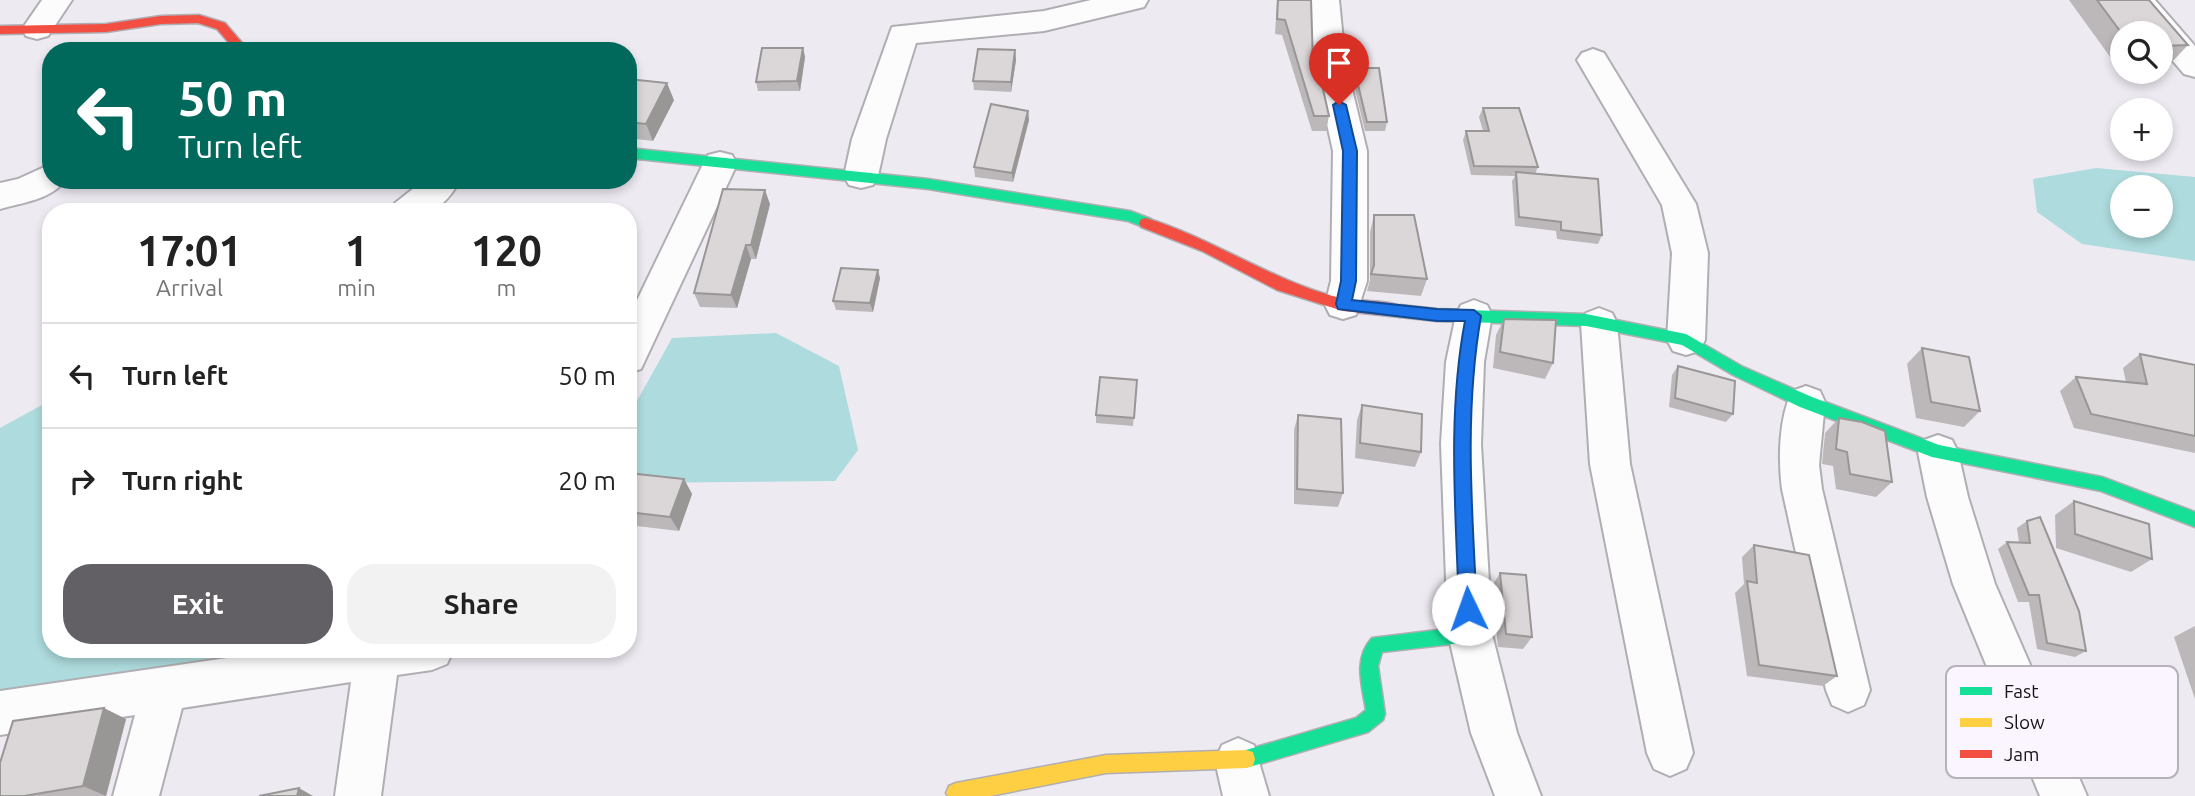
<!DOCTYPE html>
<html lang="en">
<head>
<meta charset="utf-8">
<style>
  :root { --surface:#fff; --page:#f2f2f2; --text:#222; --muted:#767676; --line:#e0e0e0; --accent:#625f65 }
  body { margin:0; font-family:Ubuntu,sans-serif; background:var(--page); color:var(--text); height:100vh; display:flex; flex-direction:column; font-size:26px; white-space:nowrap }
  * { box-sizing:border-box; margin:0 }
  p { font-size:23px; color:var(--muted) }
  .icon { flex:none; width:38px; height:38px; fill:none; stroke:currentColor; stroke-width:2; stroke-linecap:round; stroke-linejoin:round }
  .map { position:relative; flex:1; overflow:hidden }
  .details { position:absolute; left:42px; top:203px; width:595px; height:455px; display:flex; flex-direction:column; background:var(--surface); border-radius:28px; box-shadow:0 4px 10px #0003 }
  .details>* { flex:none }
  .banner { position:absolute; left:42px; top:42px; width:595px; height:147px; border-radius:28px; box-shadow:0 4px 10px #0003; background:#00695c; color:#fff; overflow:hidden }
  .controls { position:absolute; left:2110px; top:21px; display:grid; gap:14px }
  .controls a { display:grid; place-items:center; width:63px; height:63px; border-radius:50%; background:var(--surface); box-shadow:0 4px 10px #0003; font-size:35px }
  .pin { position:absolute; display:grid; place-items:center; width:60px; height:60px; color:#fff; margin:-72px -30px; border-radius:50% 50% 50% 0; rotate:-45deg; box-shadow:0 0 7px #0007 }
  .pin .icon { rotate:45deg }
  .me { position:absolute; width:77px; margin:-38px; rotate:357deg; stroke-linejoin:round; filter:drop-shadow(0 0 5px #0008) }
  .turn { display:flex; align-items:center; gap:24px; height:147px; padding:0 21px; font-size:32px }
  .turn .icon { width:91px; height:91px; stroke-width:2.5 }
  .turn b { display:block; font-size:49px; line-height:60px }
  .eta { display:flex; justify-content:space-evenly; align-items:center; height:119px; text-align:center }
  .eta b { font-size:42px; font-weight:700; line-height:49px }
  .primary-button { display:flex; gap:14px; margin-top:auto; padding:14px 21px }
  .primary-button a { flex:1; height:80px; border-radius:28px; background:var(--accent); color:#fff; font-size:28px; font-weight:700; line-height:80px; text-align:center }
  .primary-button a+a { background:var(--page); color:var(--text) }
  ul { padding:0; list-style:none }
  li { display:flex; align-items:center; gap:21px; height:105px; padding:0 21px; border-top:2px solid var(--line) }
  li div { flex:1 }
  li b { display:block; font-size:26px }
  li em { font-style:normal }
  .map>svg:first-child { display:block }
  .water { fill:#aedbdd; fill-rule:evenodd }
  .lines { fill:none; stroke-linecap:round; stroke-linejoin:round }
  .street-casing { stroke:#b0aeb3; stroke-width:4 }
  .fast-casing { stroke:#b0aeb3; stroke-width:3 }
  .slow-casing { stroke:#b0aeb3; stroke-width:3 }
  .jam-casing { stroke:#b0aeb3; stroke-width:3 }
  .street { fill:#fcfcfd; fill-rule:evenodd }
  .fast { fill:#16e098; fill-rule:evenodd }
  .slow { fill:#ffcf43; fill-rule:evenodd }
  .jam { fill:#f24e42; fill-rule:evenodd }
  .wall { fill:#bcb8b9 }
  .shaded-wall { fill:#999696 }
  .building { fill:#dbd6d7; stroke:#999696; stroke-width:2 }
  .route { fill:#1a73e8; stroke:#114b97; stroke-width:2 }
  .key { fill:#faf5ff; stroke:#b6b2ba; stroke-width:2 }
  .key-label { font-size:19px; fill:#171419 }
</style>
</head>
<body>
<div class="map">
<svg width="2195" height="796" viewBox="0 0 2195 796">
  <rect width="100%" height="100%" fill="#eeeaf2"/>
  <g class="water">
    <path d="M 2096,168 L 2195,177 L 2195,261 L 2082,244 L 2037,212 L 2033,179 ZM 2123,187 L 2161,187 L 2161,226 L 2123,226 Z"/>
    <path d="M 776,333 L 839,366 L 858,450 L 835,481 L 628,483 L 628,417 L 672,338 Z"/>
    <path d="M 51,400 L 51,649 L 275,649 L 236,676 L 0,705 L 0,428 Z"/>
  </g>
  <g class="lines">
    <g class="street-casing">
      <g id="street">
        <path d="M 42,0 L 72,0 L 48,36 L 37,39 L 26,36 L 22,29 Z"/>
        <path d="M 1091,0 L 1148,0 L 1144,7 L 1044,31 L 916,43 L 886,139 L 878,176 L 873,185 L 861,188 L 849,185 L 844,176 L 852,139 L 892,27 L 1044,11 Z"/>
        <path d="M 1309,0 L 1339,0 L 1345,60 L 1367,151 L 1367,281 L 1356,315 L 1343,319 L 1330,315 L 1325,305 L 1331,281 L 1333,151 L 1313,60 Z"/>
        <path d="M 2123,0 L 2155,0 L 2195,46 L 2195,77 L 2184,74 L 2161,47 L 2161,33 L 2150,33 Z"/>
        <path d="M 1593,49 L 1604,53 L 1696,204 L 1708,253 L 1705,340 L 1699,351 L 1686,355 L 1673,351 L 1667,340 L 1672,253 L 1662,205 L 1577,60 L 1582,53 Z"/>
        <path d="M 720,152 L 732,155 L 737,164 L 641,369 L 628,373 L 628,319 L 703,164 L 708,155 Z"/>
        <path d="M 51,164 L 51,180 L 65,180 C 53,199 21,203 0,209 L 0,183 L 18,179 Z"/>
        <path d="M 424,180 L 460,180 C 440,216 427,212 390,212 L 395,203 Z"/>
        <path d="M 1474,300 L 1487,305 L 1492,315 L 1484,362 L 1481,444 L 1492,634 L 1517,733 L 1541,796 L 1495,796 L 1471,733 L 1448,634 L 1441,444 L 1446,362 L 1456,315 L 1461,305 Z"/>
        <path d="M 1599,308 L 1612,313 L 1617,323 L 1630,464 L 1693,753 L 1686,769 L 1670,776 L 1654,769 L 1647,753 L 1590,464 L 1581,323 L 1586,313 Z"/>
        <path d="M 1806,386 L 1820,391 L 1825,402 L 1819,465 L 1822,489 L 1870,690 L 1864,705 L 1848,712 L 1832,705 L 1826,690 L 1782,489 C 1778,459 1779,418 1792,391 Z"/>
        <path d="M 1938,435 L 1952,440 L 1958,452 L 1968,497 L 1995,584 L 2087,796 L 2040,796 L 1953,584 L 1927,497 L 1918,452 L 1924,440 Z"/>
        <path d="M 288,649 L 454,649 L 447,664 L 432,670 L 397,675 L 381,796 L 335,796 L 351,682 L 182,708 L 159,796 L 113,796 L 135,715 L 0,735 L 0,691 Z"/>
        <path d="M 1238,738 L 1254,745 L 1269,796 L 1223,796 L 1215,761 L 1222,745 Z"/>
      </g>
    </g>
    <g class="fast-casing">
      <g id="fast">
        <path d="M 628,148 L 928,179 L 1130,211 L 1151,219 L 1153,223 L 1146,228 L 1128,221 L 928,189 L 628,158 Z"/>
        <path d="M 1400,305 L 1437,309 L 1586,314 L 1686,334 L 1743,367 L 1812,397 L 1939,445 L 2102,477 L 2195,512 L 2195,527 L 2101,491 L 1932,457 L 1800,407 L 1733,375 L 1682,345 L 1586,326 L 1437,321 L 1400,317 L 1393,311 Z"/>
        <path d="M 1470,626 L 1476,628 L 1479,634 L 1476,640 L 1470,642 L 1382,652 L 1378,666 L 1385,714 L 1383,720 L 1368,732 L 1246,768 L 1239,766 L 1237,759 L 1239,752 L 1356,718 L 1366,710 C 1362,686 1353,658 1372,638 Z"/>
      </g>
    </g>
    <g class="slow-casing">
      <path id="slow" d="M 1246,750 L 1253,752 L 1255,759 L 1253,766 L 1246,768 L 1106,773 L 990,796 L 948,796 L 946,793 L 949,786 L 956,783 L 1106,755 Z"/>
    </g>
    <g class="jam-casing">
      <g id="jam">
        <path d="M 199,15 L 225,23 L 249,51 L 236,51 L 217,29 L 198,23 L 161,24 L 106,32 L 0,34 L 0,26 L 106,24 L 161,16 Z"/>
        <path d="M 1146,218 C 1214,239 1272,281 1340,298 C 1355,302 1400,299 1407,311 L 1400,317 L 1343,311 L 1277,290 L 1202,251 L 1141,227 L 1139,223 L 1141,219 Z"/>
      </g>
    </g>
    <use href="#street" class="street"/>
    <use href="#fast" class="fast"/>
    <use href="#slow" class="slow"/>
    <use href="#jam" class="jam"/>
  </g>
  <g class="wall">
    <path d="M 1277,0 L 1311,0 L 1313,62 L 1329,116 L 1326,131 L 1312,131 L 1282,35 L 1275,34 Z"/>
    <path d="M 2069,0 L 2149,0 L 2188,45 L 2171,63 L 2161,63 L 2161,33 L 2123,33 L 2123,65 L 2116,65 Z"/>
    <path d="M 803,48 L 805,57 L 800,91 L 758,91 L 756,82 Z"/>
    <path d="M 1015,50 L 1016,60 L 1011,92 L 974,90 L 973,81 Z"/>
    <path d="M 1354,68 L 1387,122 L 1385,131 L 1365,131 L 1352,77 Z"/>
    <path d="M 628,79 L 674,100 L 653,141 L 628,138 Z"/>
    <path d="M 1483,108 L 1538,167 L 1535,174 L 1602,235 L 1598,244 L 1557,239 L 1556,231 L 1515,226 L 1512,181 L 1515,176 L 1471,175 L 1463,140 L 1466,131 L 1483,131 L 1479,117 Z"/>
    <path d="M 1028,111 L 1029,120 L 1013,182 L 975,177 L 974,167 Z"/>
    <path d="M 770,204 L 756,259 L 751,259 L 737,308 L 700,307 L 694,293 Z"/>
    <path d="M 1374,215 L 1427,279 L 1421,296 L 1367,291 L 1370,280 L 1370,232 Z"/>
    <path d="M 880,278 L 873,312 L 836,310 L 833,301 Z"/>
    <path d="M 1504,319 L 1553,363 L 1545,379 L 1493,368 L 1496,335 Z"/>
    <path d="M 1922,348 L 1980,411 L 1964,427 L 1916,418 L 1907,364 Z"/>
    <path d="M 2140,354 L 2195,365 L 2195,453 L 2074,428 L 2060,391 L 2076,377 L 2126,382 L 2123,368 Z"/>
    <path d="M 1678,366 L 1733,414 L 1726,422 L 1669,407 L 1672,375 Z"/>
    <path d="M 1137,380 L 1133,426 L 1096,423 L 1096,415 Z"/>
    <path d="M 1362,405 L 1421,452 L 1415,467 L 1355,458 L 1357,420 Z"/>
    <path d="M 1298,415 L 1343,493 L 1338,507 L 1294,504 L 1294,430 Z"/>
    <path d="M 1839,418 L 1892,482 L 1876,497 L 1836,489 L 1833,466 L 1822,464 L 1825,433 Z"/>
    <path d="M 628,473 L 684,479 L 692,494 L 679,531 L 628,525 Z"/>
    <path d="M 2074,501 L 2152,559 L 2131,572 L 2056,548 L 2055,515 Z"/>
    <path d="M 2027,521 L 2086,651 L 2075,657 L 2037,649 L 2029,602 L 2018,602 L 1998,549 L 2007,542 L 2019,543 L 2017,528 Z"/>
    <path d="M 1754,545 L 1837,676 L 1823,686 L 1747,676 L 1735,593 L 1744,584 L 1742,557 Z"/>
    <path d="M 1500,573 L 1532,637 L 1523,649 L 1498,647 L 1492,586 Z"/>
    <path d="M 2195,626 L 2195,699 L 2174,637 Z"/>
    <path d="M 126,719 L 106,796 L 0,796 Z"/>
  </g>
  <g class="shaded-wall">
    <path d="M 803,48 L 805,57 L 800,91 L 797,81 Z"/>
    <path d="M 1015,50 L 1016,60 L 1011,92 L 1011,82 Z"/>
    <path d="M 667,83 L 674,100 L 653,141 L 646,124 Z"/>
    <path d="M 1028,111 L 1029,120 L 1013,182 L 1012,173 Z"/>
    <path d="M 765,190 L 770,204 L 756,259 L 751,245 Z"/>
    <path d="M 746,245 L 751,259 L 737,308 L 731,295 Z"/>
    <path d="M 878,270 L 880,278 L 873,312 L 870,303 Z"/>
    <path d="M 684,479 L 692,494 L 679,531 L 670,517 Z"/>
    <path d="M 104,708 L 126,719 L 106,796 L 83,786 Z"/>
    <path d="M 299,788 L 313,796 L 297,796 Z"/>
  </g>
  <g class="building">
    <path d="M 1278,0 L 1311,0 L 1313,62 L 1317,62 L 1329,116 L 1314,116 L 1285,20 L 1277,19 Z"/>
    <path d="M 2097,0 L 2149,0 L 2188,45 L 2161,46 L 2161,33 L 2123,33 L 2123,35 Z"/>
    <path d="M 762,48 L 803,48 L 797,81 L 756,82 Z"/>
    <path d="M 978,49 L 1015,50 L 1011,82 L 973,81 Z"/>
    <path d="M 1354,68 L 1379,68 L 1387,122 L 1367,122 Z"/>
    <path d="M 628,79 L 667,83 L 646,124 L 628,122 Z"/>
    <path d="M 991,104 L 1028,111 L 1012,173 L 974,167 Z"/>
    <path d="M 1483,108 L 1519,108 L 1538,167 L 1474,166 L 1466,131 L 1489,131 Z"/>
    <path d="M 1516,172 L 1598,179 L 1602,235 L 1561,230 L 1561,222 L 1519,217 Z"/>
    <path d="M 723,189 L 765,190 L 751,245 L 746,245 L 731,295 L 694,293 Z"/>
    <path d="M 1374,215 L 1414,215 L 1427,279 L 1371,274 L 1374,265 Z"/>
    <path d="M 841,268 L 878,270 L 870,303 L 833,301 Z"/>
    <path d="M 1504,319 L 1556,320 L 1553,363 L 1500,352 Z"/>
    <path d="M 1922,348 L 1969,357 L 1980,411 L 1931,402 Z"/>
    <path d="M 2140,354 L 2195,365 L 2195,436 L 2091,414 L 2076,377 L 2147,384 Z"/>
    <path d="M 1678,366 L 1735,381 L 1733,414 L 1675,398 Z"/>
    <path d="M 1100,377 L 1137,380 L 1134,418 L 1096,415 Z"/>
    <path d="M 1362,405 L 1422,414 L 1421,452 L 1360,443 Z"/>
    <path d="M 1298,415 L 1341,419 L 1343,493 L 1297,489 Z"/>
    <path d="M 1839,418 L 1862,422 L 1885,431 L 1892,482 L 1850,474 L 1847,452 L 1836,449 Z"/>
    <path d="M 628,473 L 684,479 L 670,517 L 628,512 Z"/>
    <path d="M 2074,501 L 2149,524 L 2152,559 L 2075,534 Z"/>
    <path d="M 2040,517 L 2079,611 L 2086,651 L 2047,643 L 2039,595 L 2029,595 L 2007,542 L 2030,543 L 2027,521 Z"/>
    <path d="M 1754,545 L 1809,555 L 1837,676 L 1759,665 L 1747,581 L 1757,583 Z"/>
    <path d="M 1500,573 L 1526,575 L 1532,637 L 1506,634 Z"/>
    <path d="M 104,708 L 83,786 L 24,796 L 0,796 L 0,763 L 13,721 Z"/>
    <path d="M 299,788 L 297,796 L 259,796 Z"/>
  </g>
  <path class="route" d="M 1339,101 L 1346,105 L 1357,151 L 1356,281 L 1352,300 L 1437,309 L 1474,310 L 1481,316 C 1464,413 1472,510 1477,609 L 1475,614 L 1468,617 L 1462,614 L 1459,609 C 1456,513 1447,416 1465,321 L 1437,321 L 1338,309 L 1336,304 L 1341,281 L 1343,151 L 1333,105 Z"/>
  <rect x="1946" y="666" width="232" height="112" rx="10" class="key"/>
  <rect x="1960" y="687" width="32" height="8" fill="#16e098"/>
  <rect x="1960" y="718" width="32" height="9" fill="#ffcf43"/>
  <rect x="1960" y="750" width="32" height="8" fill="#f24e42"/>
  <g class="key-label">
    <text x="2004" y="698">Fast</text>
    <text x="2004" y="729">Slow</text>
    <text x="2004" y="761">Jam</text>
  </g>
</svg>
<div class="controls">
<a><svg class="icon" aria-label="search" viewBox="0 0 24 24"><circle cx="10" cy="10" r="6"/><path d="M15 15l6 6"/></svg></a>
<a>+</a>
<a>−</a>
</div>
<div class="pin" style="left:1339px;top:105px;background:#d93025"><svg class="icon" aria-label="arrive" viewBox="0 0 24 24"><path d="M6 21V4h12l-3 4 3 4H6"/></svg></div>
<svg class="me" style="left:1468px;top:609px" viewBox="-20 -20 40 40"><circle r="19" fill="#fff"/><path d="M0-13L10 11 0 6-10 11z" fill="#1a73e8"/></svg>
<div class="banner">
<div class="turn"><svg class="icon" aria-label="left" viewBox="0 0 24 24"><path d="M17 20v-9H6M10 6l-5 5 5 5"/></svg><div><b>50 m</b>Turn left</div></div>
</div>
<section class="details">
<div class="eta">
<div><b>17:01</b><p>Arrival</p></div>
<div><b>1</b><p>min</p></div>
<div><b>120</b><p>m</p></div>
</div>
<ul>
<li><svg class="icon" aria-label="left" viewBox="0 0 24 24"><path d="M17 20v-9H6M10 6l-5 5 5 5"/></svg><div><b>Turn left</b></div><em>50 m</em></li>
<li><svg class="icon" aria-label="right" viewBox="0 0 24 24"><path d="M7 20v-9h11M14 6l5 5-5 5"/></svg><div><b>Turn right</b></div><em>20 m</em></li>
</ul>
<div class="primary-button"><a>Exit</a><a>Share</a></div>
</section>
</div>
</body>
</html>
